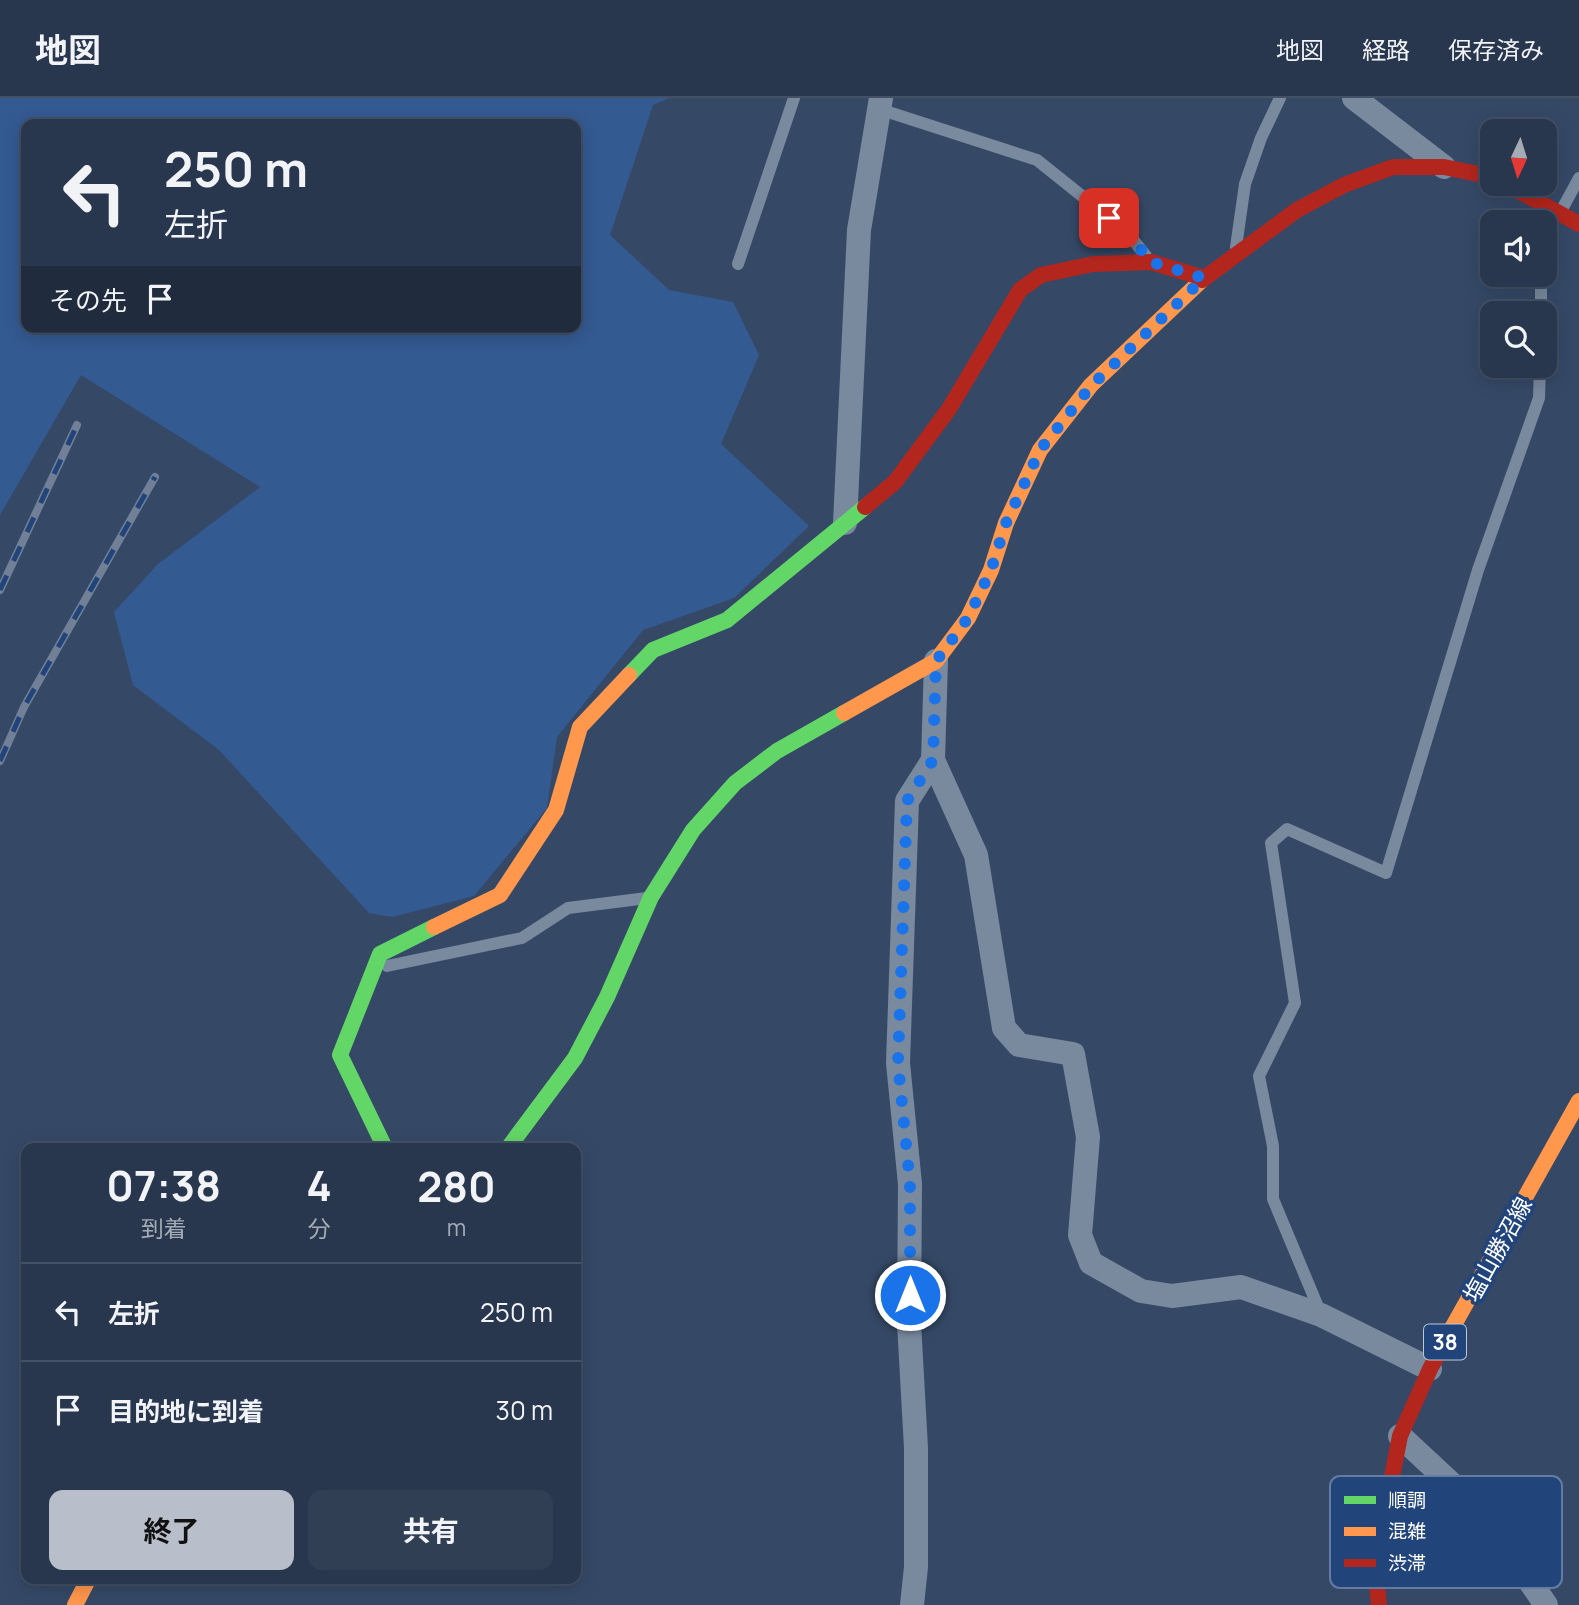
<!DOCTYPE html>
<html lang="ja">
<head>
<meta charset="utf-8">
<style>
  :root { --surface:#28374d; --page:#303f54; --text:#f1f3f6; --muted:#a5acb6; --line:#445165; --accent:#b8bfca }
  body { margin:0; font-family:Manrope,"Noto Sans JP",sans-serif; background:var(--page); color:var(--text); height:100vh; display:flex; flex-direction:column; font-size:26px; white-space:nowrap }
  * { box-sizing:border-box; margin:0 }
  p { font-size:23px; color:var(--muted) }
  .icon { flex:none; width:38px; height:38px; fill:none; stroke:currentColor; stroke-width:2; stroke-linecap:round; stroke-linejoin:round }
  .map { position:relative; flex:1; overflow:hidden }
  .details { position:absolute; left:21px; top:1045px; width:560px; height:441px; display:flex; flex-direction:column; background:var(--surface); border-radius:14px; box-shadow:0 4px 18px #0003,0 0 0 2px var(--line) }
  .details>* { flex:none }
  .guide { position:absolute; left:21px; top:21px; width:560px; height:214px; border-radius:14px; box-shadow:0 4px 18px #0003,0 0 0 2px var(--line); background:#28374d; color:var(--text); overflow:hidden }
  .needle { width:46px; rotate:184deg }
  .controls { position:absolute; left:1480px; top:21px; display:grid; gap:14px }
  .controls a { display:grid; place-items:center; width:77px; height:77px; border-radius:14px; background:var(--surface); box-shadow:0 4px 18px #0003,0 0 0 2px var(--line); font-size:35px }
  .pin { position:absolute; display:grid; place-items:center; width:60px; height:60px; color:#fff; margin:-30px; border-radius:14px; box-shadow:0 4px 10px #0006 }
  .me { position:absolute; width:77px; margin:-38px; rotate:0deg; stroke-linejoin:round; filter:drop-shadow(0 0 5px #0008) }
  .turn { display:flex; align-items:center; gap:24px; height:147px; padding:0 28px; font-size:32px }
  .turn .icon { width:91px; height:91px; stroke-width:2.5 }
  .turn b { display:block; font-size:49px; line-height:60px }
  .then { display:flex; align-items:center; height:66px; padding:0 28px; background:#0003; gap:14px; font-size:26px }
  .eta { display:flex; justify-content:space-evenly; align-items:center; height:119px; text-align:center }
  .eta b { font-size:42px; font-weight:700; line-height:49px }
  .button { display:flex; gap:14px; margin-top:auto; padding:14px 28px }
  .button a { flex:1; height:80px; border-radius:14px; background:var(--accent); color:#111; font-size:28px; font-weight:700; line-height:80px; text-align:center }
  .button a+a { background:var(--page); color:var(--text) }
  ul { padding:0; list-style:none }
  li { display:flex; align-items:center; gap:21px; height:98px; padding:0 28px; border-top:2px solid var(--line) }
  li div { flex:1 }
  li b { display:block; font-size:26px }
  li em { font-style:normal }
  header { display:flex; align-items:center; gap:42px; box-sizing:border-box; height:98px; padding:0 35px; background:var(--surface); border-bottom:2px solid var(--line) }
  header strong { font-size:33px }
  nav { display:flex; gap:38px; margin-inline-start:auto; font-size:24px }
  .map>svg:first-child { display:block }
  .green { fill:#345a92; fill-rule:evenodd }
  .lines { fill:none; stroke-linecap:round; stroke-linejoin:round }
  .lane { stroke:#79899e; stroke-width:12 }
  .street { stroke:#79899e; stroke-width:24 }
  .fast { stroke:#63d668; stroke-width:16 }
  .slow { stroke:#ff974d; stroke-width:16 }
  .jam { stroke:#b3261e; stroke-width:16 }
  .rail-casing { stroke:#718096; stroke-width:8 }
  .rail { stroke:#21447b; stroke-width:5; stroke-dasharray:16; stroke-linecap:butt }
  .route { stroke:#1a73e8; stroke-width:12; stroke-dasharray:0 21.6 }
  .labels { text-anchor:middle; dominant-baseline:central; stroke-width:7; stroke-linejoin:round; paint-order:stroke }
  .shield { fill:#21447b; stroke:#bcc7d7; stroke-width:2 }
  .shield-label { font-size:21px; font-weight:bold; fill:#fff }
  .street-label { font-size:23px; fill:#fff; stroke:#21447b }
  .key { fill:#21447b; stroke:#647ca3; stroke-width:2 }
  .key-label { font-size:19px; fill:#fff }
</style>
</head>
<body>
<header>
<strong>地図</strong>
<nav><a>地図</a><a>経路</a><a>保存済み</a></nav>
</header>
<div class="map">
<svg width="1579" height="1507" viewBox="0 0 1579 1507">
  <rect width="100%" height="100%" fill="#354967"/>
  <path class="green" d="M 0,0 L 669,0 L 653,7 L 610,137 L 669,192 L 733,204 L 759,257 L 721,346 L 809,428 L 734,500 L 643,532 L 557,639 L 547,710 L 474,798 L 392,819 L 369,815 L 219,652 L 133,587 L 114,514 L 158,466 L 260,389 L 81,277 L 0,417 ZM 26,26 L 576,26 L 576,229 L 26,229 Z"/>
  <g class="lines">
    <g class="lane">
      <path d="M 879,11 L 1037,62 L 1127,134 L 1146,158"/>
      <path d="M 1561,113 L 1579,80"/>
      <path d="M 1236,149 L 1245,86 L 1261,40 L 1280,0"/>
      <path d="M 738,166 L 794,0"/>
      <path d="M 1541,215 L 1541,177"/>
      <path d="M 387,868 L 522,840 L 568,810 L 647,800"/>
      <path d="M 1321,1216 L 1273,1101 L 1273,1048 L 1259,978 L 1295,905 L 1271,745 L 1287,731 L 1386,775 L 1478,472 L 1539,300 L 1540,268"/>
    </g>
    <g class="street">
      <path d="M 1354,0 L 1444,69"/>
      <path d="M 845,425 L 859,132 L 881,0"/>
      <path d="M 936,563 L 933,662 L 976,757 L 1004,930 L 1019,947 L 1073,956 L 1088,1039 L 1080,1137 L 1091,1165 L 1141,1193 L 1172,1198 L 1241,1189 L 1321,1217 L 1430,1271"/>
      <path d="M 1400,1338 L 1485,1417 L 1546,1507"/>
      <path d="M 912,1507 L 916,1469 L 916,1350 L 909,1225 L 910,1086 L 898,965 L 907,703 L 933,662"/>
    </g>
    <g class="fast">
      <path d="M 629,577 L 653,552 L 727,522 L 865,409"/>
      <path d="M 385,1050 L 340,957 L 380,856 L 434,829"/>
      <path d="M 508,1050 L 575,960 L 607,899 L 651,799 L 693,732 L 735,685 L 777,653 L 844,615"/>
    </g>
    <g class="slow">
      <path d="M 844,615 L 936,563 L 968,520 L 991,472 L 1006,425 L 1040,352 L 1091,287 L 1202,182"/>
      <path d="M 434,829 L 500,797 L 556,712 L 580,629 L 629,577"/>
      <path d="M 1446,1241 L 1579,1003"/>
      <path d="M 75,1507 L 89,1480"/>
    </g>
    <g class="jam">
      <path d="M 1506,86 L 1579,126"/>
      <path d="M 1202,182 L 1297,112 L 1344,87 L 1393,69 L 1444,69 L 1493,79"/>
      <path d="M 865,409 L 895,384 L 949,311 L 1020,192 L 1041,177 L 1093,166 L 1151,164 L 1204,180"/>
      <path d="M 1379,1507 L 1377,1488 L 1381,1435 L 1400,1338 L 1430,1271 L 1446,1241"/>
    </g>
    <g class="rail-casing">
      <g id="rail">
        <path d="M 0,492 L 77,327"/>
        <path d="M 0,663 L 24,609 L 155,379"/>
      </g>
    </g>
    <use href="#rail" class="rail"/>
  </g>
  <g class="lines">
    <path class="route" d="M 910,1197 L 910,1086 L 898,965 L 907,703 L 933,662 L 936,563 L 968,520 L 991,472 L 1006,425 L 1040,352 L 1091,288 L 1204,180 L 1151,164 L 1127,134 L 1109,120"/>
  </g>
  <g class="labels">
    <rect class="shield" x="1424" y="1226.5" width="42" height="35" rx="5"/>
    <g class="shield-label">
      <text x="1445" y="1244">38</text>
    </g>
    <g class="street-label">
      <text transform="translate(1497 1151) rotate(-61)">塩山勝沼線</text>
    </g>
  </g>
  <rect x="1330" y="1378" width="232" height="112" rx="10" class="key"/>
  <rect x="1344" y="1398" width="32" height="8" fill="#63d668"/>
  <rect x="1344" y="1429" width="32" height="9" fill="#ff974d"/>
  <rect x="1344" y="1461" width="32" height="8" fill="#b3261e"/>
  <g class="key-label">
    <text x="1388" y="1409">順調</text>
    <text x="1388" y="1440">混雑</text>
    <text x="1388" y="1472">渋滞</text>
  </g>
</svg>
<div class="controls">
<a><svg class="needle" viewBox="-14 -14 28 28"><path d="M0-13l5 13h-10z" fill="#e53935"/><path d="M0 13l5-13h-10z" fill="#a5acb6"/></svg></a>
<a><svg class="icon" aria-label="sound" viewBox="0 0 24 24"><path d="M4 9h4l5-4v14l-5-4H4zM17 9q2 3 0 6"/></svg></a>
<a><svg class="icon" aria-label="search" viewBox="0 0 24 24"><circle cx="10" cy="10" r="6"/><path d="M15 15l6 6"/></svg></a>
</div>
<div class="pin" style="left:1109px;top:120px;background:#d93025"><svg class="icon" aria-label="arrive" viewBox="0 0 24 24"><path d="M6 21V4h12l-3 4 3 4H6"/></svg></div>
<svg class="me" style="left:910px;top:1197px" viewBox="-20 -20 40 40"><circle r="17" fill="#1a73e8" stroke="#fff" stroke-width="3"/><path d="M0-11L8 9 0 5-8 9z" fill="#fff"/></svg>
<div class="guide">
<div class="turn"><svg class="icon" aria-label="left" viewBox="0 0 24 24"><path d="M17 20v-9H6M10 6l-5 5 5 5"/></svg><div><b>250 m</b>左折</div></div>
<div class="then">その先<svg class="icon" aria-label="arrive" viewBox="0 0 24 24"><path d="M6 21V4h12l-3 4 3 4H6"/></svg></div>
</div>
<section class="details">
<div class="eta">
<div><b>07:38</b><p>到着</p></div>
<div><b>4</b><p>分</p></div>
<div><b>280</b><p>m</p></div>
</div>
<ul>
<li><svg class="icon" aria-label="left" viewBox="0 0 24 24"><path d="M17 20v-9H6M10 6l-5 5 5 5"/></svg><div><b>左折</b></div><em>250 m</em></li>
<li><svg class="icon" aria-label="arrive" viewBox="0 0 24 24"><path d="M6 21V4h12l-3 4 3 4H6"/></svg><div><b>目的地に到着</b></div><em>30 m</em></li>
</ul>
<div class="button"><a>終了</a><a>共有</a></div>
</section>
</div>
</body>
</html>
